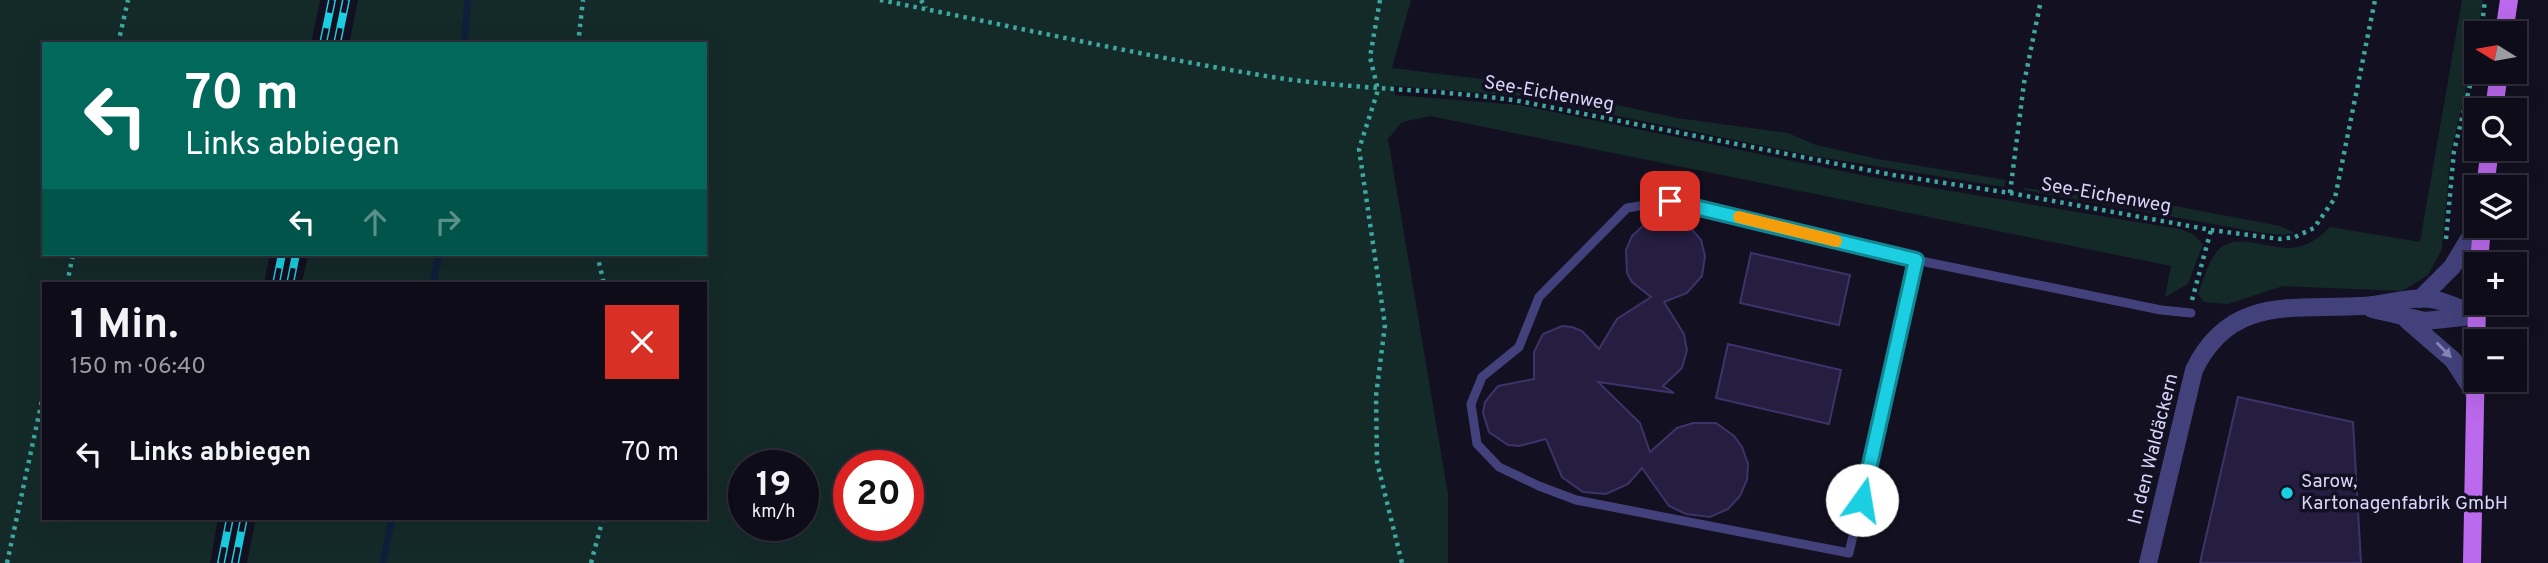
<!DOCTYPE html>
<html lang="de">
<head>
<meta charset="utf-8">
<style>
  :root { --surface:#0e0c19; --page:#171522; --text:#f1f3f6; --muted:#9b9ba2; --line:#2e2c38 }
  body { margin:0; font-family:Overpass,sans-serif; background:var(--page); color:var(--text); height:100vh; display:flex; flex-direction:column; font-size:26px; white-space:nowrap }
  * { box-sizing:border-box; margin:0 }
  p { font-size:23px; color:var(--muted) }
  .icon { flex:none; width:38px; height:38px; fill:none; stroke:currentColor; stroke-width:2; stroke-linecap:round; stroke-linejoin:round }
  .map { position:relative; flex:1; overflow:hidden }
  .side { position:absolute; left:42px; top:282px; width:665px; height:238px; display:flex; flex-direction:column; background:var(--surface); border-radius:0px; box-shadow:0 7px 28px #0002,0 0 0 2px var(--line) }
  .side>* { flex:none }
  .guide { position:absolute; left:42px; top:42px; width:665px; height:214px; border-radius:0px; box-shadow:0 7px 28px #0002,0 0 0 2px var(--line); background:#00695c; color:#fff; overflow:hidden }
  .needle { width:46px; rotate:281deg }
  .tools { position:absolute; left:2464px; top:21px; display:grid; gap:14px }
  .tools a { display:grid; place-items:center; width:63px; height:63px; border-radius:0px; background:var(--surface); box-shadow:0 7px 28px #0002,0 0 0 2px var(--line); font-size:35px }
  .speed { position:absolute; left:728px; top:450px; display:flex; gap:14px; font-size:35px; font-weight:700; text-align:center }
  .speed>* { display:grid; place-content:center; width:91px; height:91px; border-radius:50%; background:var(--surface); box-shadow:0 7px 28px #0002,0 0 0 2px var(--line); line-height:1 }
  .speed small { font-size:18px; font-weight:400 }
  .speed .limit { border:10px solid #d22; background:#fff; color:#111 }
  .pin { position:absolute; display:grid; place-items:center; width:60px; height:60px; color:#fff; margin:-30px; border-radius:14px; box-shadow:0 4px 10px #0006 }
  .me { position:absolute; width:77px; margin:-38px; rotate:13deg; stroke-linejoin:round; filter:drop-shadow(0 0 5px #0008) }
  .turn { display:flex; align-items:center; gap:24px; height:147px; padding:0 28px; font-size:32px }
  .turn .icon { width:91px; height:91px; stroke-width:2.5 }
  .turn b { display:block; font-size:49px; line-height:60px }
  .lanes { display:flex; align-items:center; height:66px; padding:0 28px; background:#0003; justify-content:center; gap:35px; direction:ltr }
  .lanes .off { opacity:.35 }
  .round { display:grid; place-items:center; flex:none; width:74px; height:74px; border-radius:0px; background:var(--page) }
  .summary { display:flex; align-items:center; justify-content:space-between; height:119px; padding:0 28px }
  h1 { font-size:42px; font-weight:700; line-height:52px }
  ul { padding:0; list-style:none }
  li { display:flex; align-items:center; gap:21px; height:105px; padding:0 28px }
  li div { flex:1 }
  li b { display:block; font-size:26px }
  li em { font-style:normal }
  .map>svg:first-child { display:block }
  .green { fill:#142a29; fill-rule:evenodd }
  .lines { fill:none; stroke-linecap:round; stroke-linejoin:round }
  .stream { stroke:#0f1f3b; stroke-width:7 }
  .building { fill:#251e40; stroke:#3e3369; stroke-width:2 }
  .path { stroke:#3da7a0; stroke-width:4.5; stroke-dasharray:3.5 5; stroke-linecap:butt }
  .service { stroke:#43417b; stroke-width:9 }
  .minor { stroke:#43417b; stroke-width:18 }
  .primary { stroke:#bb69ed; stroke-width:18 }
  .rail-casing { stroke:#1bcee1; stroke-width:8 }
  .rail { stroke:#131021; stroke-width:5; stroke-dasharray:16; stroke-linecap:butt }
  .oneway { fill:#8684b4 }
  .route-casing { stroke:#128692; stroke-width:18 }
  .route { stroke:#1bcee1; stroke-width:12 }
  .slow { stroke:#f59e0b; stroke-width:12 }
  .poi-dot { fill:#1bcee1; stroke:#131021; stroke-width:2.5 }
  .labels { text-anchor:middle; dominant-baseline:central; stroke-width:7; stroke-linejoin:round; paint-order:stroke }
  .street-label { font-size:19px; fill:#d9d5fa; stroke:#131021 }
  .poi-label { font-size:19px; fill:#d9d5fa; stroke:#131021; text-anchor:start }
</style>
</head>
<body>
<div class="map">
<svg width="2548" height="563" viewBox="0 0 2548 563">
  <rect width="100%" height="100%" fill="#131021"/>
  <g class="green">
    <path d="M 0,0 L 320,0 L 311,44 L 44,44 L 44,254 L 270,254 L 264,283 L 44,284 L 44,518 L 218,518 L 210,563 L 0,563 Z"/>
    <path d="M 358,0 L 1411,0 L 1392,68 L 1522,84 L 1677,118 L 1788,133 L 1816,145 L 1878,159 L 2006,180 L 2004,187 L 1813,156 L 1520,96 L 1394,86 L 1395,95 L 1519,105 L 1891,181 L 2179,229 L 2193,234 L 2203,244 L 2188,284 L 2165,297 L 2171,266 L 1430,116 L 1402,122 L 1388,139 L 1448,494 L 1448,563 L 247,563 L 256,518 L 705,518 L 705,284 L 302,283 L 308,254 L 705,254 L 705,44 L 349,44 ZM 744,466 L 803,466 L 803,525 L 744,525 ZM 849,466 L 908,466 L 908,525 L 849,525 Z"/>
    <path d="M 2462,0 L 2483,0 L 2474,57 L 2451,151 L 2442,249 L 2428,275 L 2402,291 L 2283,286 L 2228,304 L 2204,302 L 2198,294 C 2203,282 2207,265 2215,254 C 2233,227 2273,253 2298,247 C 2311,244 2321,236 2330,227 L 2420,242 Z"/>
    <path d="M 2024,188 L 2170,205 L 2280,226 L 2295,233 L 2281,235 L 2257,232 L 2024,190 Z"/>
  </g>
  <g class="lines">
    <g class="stream">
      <path d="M 464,44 L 468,0"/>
      <path d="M 433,284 L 439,254"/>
      <path d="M 383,563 L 392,518"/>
    </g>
  </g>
  <g class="building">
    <path d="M 1666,219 L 1691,228 L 1701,240 L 1705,256 L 1702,276 L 1687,293 L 1664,302 L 1684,334 L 1687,350 L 1682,368 L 1663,386 L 1674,393 L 1598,382 L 1640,423 L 1650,452 L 1677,428 L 1693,423 L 1716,423 L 1734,436 L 1742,447 L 1748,464 L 1747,480 L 1740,496 L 1728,509 L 1710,517 L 1686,514 L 1669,506 L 1642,468 L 1628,484 L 1606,494 L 1583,492 L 1562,477 L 1546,439 L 1519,446 L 1508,445 L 1489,432 L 1483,413 L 1485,402 L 1498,386 L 1534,379 L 1534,352 L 1543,334 L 1562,326 L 1572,327 L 1582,331 L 1599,349 L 1617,319 L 1651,297 L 1632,282 L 1627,273 L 1626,250 L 1632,236 L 1645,224 Z"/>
    <path d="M 1751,253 L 1850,275 L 1839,325 L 1740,303 Z"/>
    <path d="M 1728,344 L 1841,370 L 1829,424 L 1716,398 Z"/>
    <path d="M 2238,397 L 2353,422 L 2361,563 L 2200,563 Z"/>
  </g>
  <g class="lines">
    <g class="path">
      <path d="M 880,0 C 1007,25 1133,54 1260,75 C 1346,90 1433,88 1519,101 L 1893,175 L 2010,193 L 2211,230 L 2280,239 L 2295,237 L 2314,228 L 2335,198 L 2375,0"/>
      <path d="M 921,0 L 926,8"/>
      <path d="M 1380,0 L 1370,57 L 1378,90 L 1359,149 L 1385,325 L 1376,396 L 1377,462 L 1402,563"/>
      <path d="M 2481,33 L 2485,0"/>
      <path d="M 118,44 L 128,0"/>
      <path d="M 578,44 L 583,0"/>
      <path d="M 2010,193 L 2024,83 L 2041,0"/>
      <path d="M 2446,239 L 2454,151 L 2476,61"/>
      <path d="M 597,254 L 604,284"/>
      <path d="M 67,284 L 73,254"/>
      <path d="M 2192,300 L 2211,230"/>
      <path d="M 7,563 L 44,391"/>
      <path d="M 591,563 L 603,518"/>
    </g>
    <path class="service" d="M 1916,260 L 1670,201 L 1627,208 L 1539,297 L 1519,347 L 1482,377 L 1471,404 L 1477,444 L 1499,467 L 1539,486 L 1576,500 L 1849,553 L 1916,260 L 2161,310 L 2191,313"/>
    <g class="minor">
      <path d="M 2420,299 L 2452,267 L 2477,226"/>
      <path d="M 2372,309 L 2425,321 L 2472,316"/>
      <path d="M 2407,320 L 2453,360 L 2474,392"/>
      <path d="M 2148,563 L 2194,370 C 2230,295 2293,310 2361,306 C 2386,305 2411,295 2436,300 C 2449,303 2463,310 2476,315"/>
    </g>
    <g class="primary">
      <path d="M 2504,33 L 2509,0"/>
      <path d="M 2494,110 L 2499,72"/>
      <path d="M 2485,187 L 2490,149"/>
      <path d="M 2479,264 L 2482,226"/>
      <path d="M 2472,563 L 2477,303"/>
    </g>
    <g class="rail-casing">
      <g id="rail">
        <path d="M 323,44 L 332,0"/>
        <path d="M 337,44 L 346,0"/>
        <path d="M 276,284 L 282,254"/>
        <path d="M 290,284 L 296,254"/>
        <path d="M 221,563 L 230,518"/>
        <path d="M 235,563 L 244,518"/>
      </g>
    </g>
    <use href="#rail" class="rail"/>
  </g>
  <defs><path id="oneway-solid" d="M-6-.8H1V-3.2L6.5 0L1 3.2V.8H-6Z" transform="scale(1.75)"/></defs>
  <use class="oneway" href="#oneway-solid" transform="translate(2444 350) rotate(46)"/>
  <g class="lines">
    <g class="route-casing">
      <path id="route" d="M 1670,201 L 1916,260 L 1862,500"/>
    </g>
    <use href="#route" class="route"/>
    <path class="slow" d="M 1739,217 L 1836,241"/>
  </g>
  <circle class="poi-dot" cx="2287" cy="493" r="7"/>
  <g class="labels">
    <g class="street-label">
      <text transform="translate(1549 94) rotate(10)">See-Eichenweg</text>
      <text transform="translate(2106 196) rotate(10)">See-Eichenweg</text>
      <text transform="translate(2154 449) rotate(-76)">In den Waldäckern</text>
    </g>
    <g class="poi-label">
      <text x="2301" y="482">Sarow,<tspan x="2301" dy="22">Kartonagenfabrik GmbH</tspan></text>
    </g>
  </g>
</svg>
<div class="tools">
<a><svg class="needle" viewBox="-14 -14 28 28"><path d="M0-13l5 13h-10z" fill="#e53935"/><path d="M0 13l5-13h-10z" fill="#9b9ba2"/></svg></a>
<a><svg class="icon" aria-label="search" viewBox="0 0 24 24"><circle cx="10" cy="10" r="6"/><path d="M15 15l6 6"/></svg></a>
<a><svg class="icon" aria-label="layers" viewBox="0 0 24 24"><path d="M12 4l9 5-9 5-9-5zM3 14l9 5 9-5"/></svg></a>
<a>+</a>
<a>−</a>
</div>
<div class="speed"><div>19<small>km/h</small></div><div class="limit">20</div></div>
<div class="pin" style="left:1670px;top:201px;background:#d93025"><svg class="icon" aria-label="arrive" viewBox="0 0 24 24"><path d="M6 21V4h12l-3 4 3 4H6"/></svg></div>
<svg class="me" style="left:1862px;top:500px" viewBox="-20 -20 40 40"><circle r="19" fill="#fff"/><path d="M0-13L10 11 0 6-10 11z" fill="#1bcee1"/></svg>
<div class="guide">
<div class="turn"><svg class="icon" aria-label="left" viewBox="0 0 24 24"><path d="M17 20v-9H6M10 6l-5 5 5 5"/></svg><div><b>70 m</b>Links abbiegen</div></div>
<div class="lanes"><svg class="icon" aria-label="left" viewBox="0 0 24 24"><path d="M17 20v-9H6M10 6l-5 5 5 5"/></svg><svg class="icon off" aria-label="ahead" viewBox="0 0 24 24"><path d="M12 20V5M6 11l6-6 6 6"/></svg><svg class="icon off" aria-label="right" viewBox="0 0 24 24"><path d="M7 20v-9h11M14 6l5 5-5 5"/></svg></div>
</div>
<section class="side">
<div class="summary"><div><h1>1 Min.</h1><p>150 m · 06:40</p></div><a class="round" style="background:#d93025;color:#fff"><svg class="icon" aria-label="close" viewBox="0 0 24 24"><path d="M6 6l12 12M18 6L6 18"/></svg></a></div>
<ul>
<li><svg class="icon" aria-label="left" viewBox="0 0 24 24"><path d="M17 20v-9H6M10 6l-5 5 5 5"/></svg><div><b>Links abbiegen</b></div><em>70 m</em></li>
</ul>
</section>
</div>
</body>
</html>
